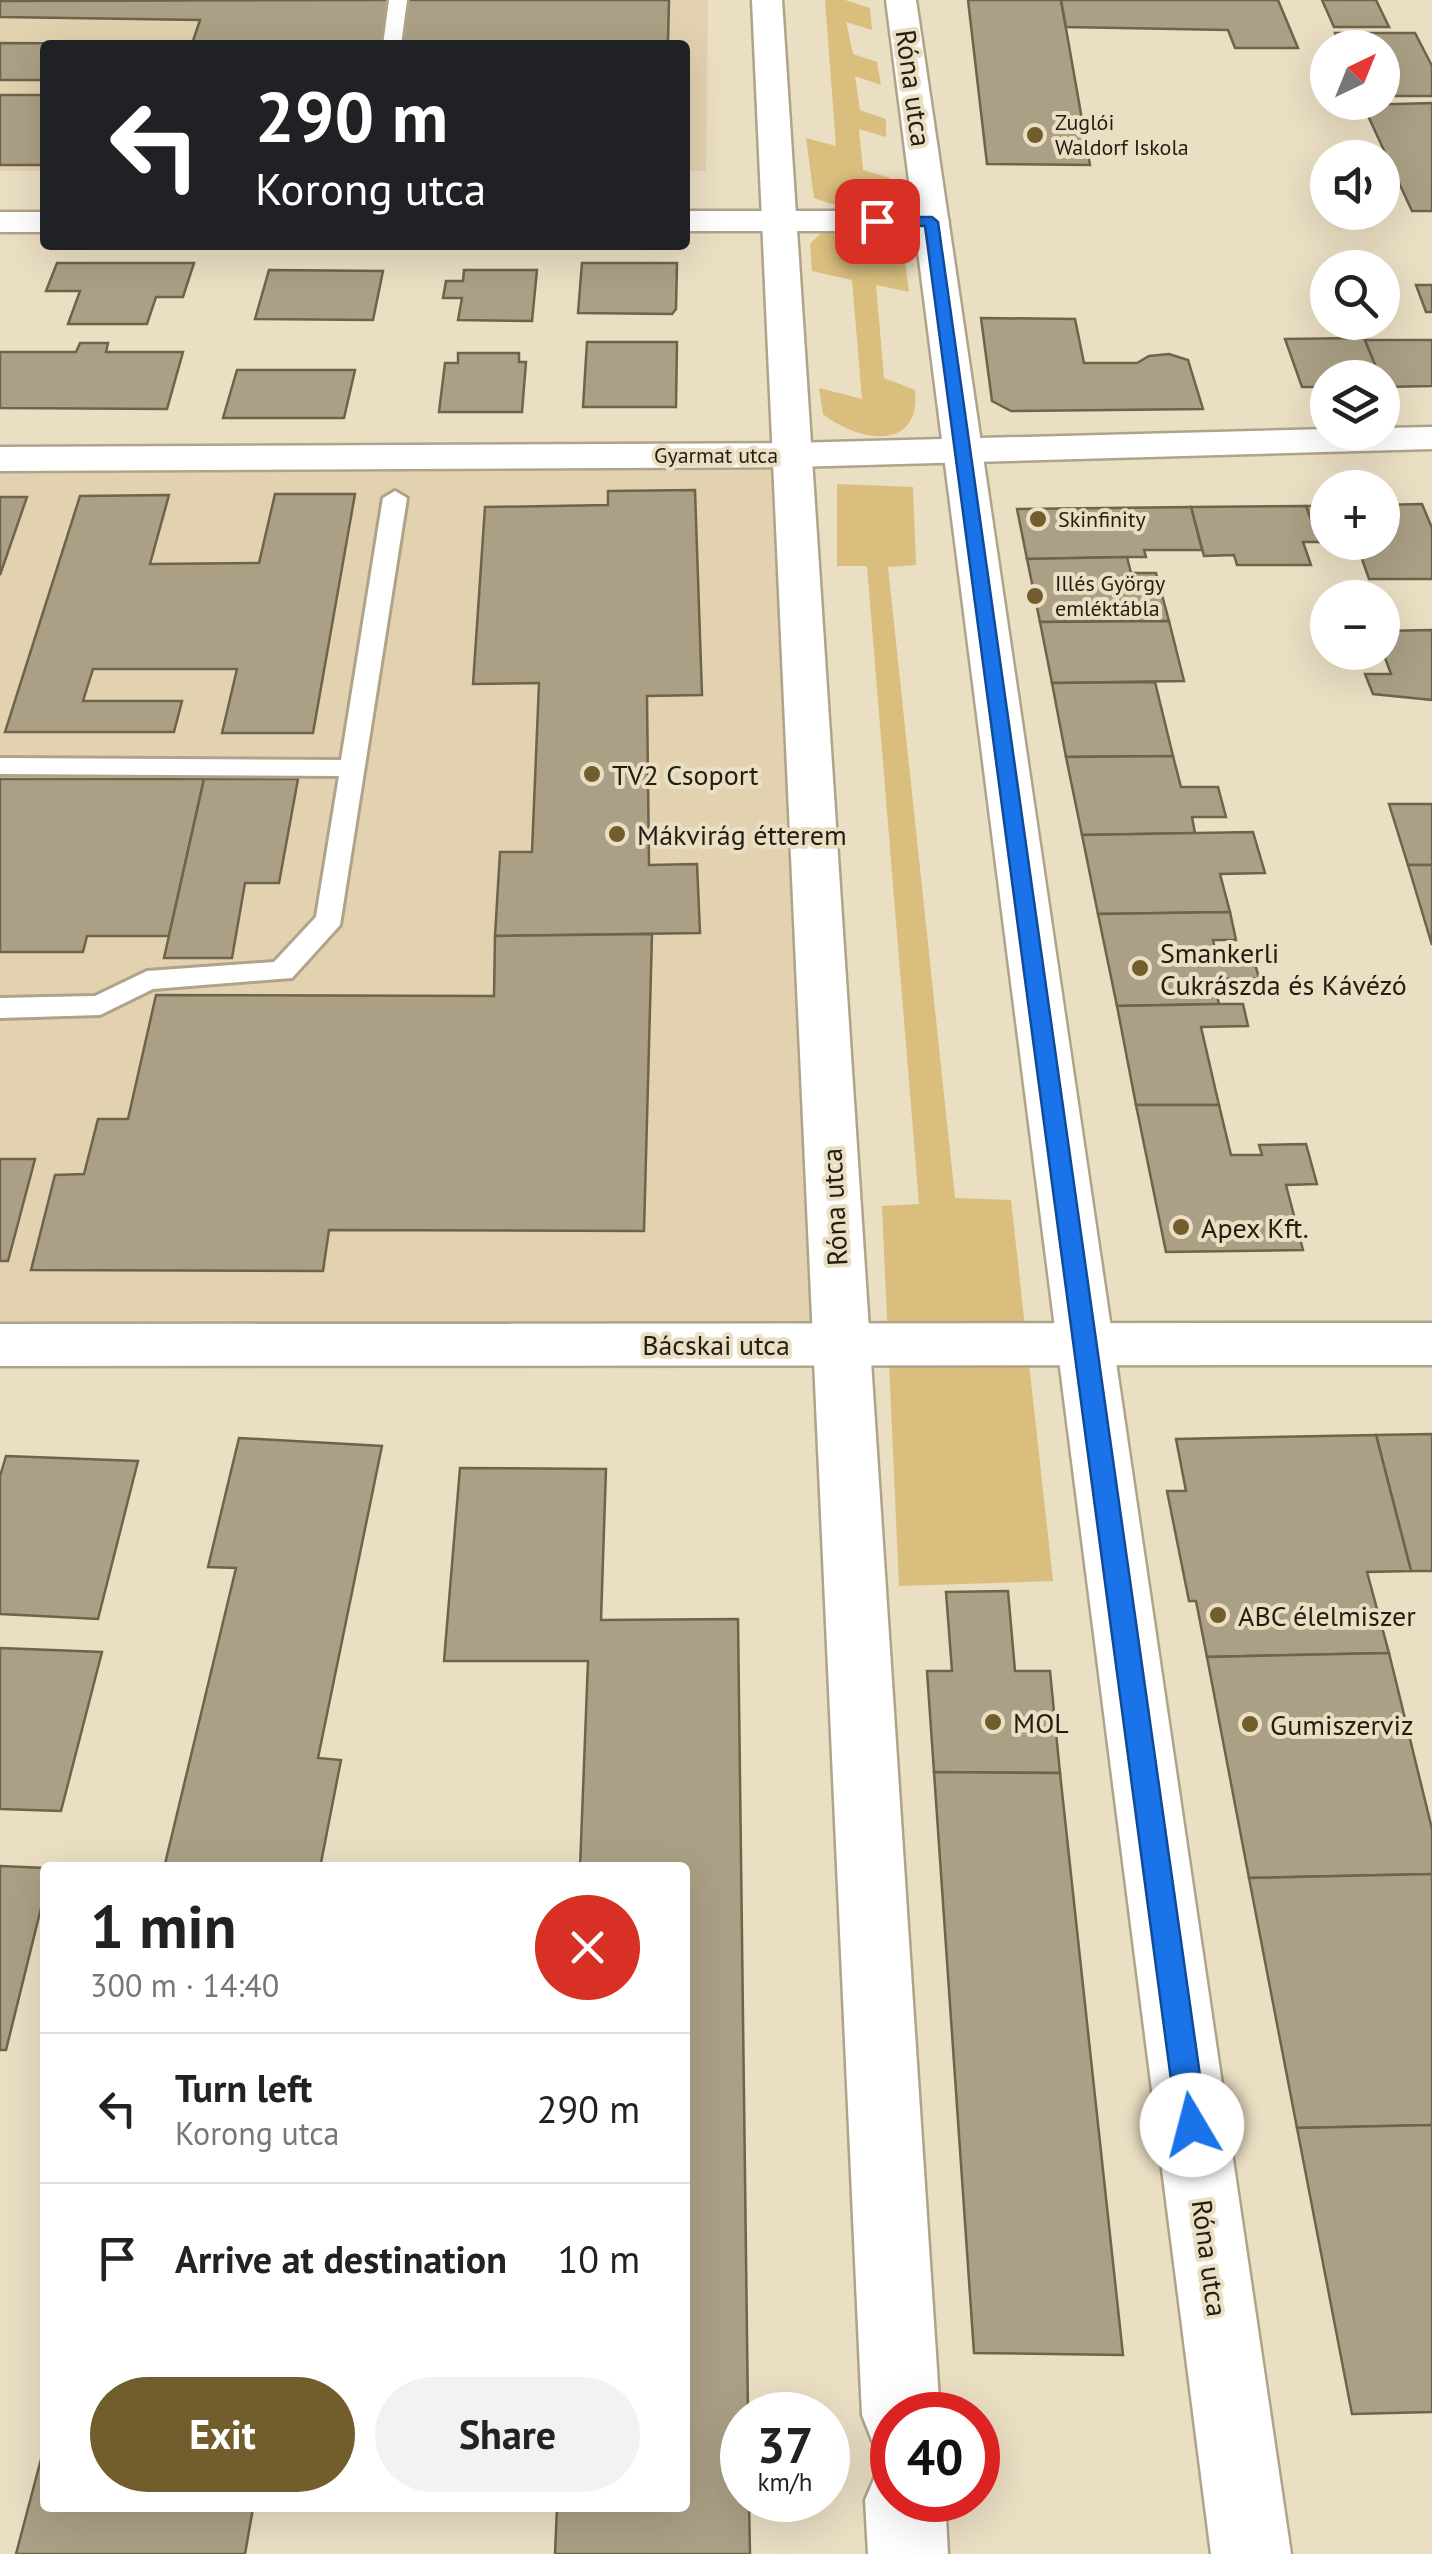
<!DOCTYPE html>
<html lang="en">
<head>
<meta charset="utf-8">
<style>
  :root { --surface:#fff; --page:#f2f2f2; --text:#222; --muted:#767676; --line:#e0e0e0; --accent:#725e2d }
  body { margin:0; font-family:"PT Sans",sans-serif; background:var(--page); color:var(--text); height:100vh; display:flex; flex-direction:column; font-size:38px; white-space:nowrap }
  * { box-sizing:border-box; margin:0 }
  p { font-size:32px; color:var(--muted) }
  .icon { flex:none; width:55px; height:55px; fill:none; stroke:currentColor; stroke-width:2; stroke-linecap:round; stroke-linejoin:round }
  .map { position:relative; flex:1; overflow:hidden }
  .details { position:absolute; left:40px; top:1862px; width:650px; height:650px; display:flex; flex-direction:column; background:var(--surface); border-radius:10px; box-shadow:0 10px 40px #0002 }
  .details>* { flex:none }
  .banner { position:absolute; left:40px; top:40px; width:650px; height:210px; border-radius:10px; box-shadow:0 10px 40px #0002; background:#202124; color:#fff; overflow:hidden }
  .needle { width:65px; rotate:43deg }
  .fabs { position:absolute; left:1310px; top:30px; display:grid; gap:20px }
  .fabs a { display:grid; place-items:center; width:90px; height:90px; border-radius:50%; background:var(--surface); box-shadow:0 10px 40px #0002; font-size:50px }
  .speed { position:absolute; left:720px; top:2392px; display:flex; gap:20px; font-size:50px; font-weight:700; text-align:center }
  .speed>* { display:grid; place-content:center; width:130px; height:130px; border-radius:50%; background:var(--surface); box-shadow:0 10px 40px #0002; line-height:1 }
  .speed small { font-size:25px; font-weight:400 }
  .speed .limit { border:15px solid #d22; background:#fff; color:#111 }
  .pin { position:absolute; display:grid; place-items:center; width:85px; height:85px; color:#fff; margin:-42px; border-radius:20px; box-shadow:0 5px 15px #0006 }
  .me { position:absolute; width:110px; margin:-55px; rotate:352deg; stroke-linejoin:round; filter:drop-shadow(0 0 8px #0008) }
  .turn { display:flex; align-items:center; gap:35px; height:210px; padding:0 50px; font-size:45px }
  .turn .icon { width:130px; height:130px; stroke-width:2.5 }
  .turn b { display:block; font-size:70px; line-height:85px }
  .round { display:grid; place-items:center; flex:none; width:105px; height:105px; border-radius:52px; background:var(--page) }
  .overview { display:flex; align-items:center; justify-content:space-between; height:170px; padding:0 50px }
  h1 { font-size:60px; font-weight:600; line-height:75px }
  .primary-button { display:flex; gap:20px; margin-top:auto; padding:20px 50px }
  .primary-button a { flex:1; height:115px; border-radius:60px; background:var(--accent); color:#fff; font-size:40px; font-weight:600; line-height:115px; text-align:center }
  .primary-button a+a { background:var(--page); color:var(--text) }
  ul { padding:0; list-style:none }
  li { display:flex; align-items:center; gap:30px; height:150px; padding:0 50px; border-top:2px solid var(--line) }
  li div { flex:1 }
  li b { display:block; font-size:38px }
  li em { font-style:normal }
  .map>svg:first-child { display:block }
  .built { fill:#e2d2b0 }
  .green { fill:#d9be7e }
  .building { fill:#aba085; stroke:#6e634b; stroke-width:2.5 }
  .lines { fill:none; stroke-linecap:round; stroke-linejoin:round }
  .service-casing { stroke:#afa389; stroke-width:6 }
  .minor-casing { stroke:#afa389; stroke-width:5 }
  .tertiary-casing { stroke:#afa389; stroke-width:5 }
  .service { fill:#fff; fill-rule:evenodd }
  .minor { fill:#fff; fill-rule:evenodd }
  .tertiary { fill:#fff; fill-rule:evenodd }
  .route { fill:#1a73e8; stroke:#114b97; stroke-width:2.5 }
  .poi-dot { fill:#725e2d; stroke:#eadec3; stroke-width:4 }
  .labels { text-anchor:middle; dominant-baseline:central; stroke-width:8; stroke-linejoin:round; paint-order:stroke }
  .far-poi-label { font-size:22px; fill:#221e14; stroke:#eadec3; text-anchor:start }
  .far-street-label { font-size:22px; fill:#221e14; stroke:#eadec3 }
  .street-label { font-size:28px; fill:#221e14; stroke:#eadec3 }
  .poi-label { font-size:28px; fill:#221e14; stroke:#eadec3; text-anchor:start }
</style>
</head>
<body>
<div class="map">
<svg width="1432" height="2554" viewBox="0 0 1432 2554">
  <rect width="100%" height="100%" fill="#eadec3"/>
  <g class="built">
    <path d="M 0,0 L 708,0 L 706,171 L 685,171 L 685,45 L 45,45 L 45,171 L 0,171 Z"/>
    <path d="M 792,455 L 842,1343 L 0,1345 L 0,460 Z"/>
  </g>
  <g class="green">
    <path d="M 825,0 L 845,0 L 870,8 L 872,30 L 846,22 L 853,54 L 877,62 L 881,85 L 855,76 L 860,110 L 886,119 L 886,137 L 859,129 L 863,170 L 890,178 L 891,197 C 866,211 839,208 814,198 L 806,138 L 836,146 Z"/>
    <path d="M 847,229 L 883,230 L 902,239 L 909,292 L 876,285 L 884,378 L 915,390 C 921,453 858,442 823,414 L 819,388 L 862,399 L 852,280 L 812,271 L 810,244 L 820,234 Z"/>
    <path d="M 837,484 L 913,487 L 916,565 L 888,567 L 955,1198 L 1011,1200 L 1053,1581 L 899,1586 L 882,1206 L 919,1204 L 867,566 L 837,566 Z"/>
  </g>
  <g class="building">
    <path d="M 393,0 L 669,0 L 668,41 L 45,45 L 45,80 L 0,80 L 0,43 L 192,44 L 200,20 L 0,17 L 0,1 Z"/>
    <path d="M 968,0 L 1061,0 L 1090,165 L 987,164 Z"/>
    <path d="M 1061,0 L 1278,0 L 1298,48 L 1235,48 L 1228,30 L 1066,27 Z"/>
    <path d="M 1322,0 L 1376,0 L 1389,27 L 1334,27 Z"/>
    <path d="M 1335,33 L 1415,33 L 1432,66 L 1432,96 L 1382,96 L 1382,48 L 1341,48 Z"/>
    <rect x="0" y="95" width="45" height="70"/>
    <path d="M 1432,103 L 1432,211 L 1412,211 L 1363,105 Z"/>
    <path d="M 57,263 L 194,263 L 183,297 L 156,297 L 147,324 L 68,324 L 80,291 L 46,291 Z"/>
    <path d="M 582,263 L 677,263 L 676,309 L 672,314 L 578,313 Z"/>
    <path d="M 269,270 L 383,271 L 373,320 L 255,319 Z"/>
    <path d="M 464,270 L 537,270 L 532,321 L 458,320 L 462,298 L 443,298 L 446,281 L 463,281 Z"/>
    <path d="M 1416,285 L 1432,285 L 1432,312 L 1426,312 Z"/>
    <path d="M 981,318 L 1075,319 L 1084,363 L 1137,363 L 1149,356 L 1169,354 L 1188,360 L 1203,409 L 1011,411 L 992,401 Z"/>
    <path d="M 1364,338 L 1381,378 L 1328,378 L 1328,387 L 1302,387 L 1285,339 Z"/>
    <path d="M 1365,340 L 1432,340 L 1432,386 L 1384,387 Z"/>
    <path d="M 587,342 L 677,342 L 676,407 L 583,407 Z"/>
    <path d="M 80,343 L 108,343 L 106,352 L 183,352 L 167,409 L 0,408 L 0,352 L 76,352 Z"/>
    <path d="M 458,353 L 519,353 L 519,362 L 526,362 L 522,412 L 439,412 L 445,363 L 458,363 Z"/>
    <path d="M 237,370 L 355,370 L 344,418 L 223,418 Z"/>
    <path d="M 695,490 L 702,695 L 647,696 L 649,865 L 697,864 L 700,933 L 495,936 L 500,852 L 532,852 L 539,683 L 473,684 L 485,507 L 608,505 L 608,491 Z"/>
    <path d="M 275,494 L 355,494 L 313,733 L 222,733 L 237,669 L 93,669 L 83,701 L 182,701 L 174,732 L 5,732 L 80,496 L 169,495 L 150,564 L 259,563 Z"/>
    <path d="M 0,497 L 27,497 L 0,575 Z"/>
    <path d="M 1422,504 L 1432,528 L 1432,579 L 1369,579 L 1356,542 L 1382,542 L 1382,505 Z"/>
    <path d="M 1306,506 L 1328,506 L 1328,542 L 1319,542 Z"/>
    <path d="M 1306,506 L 1319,542 L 1303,542 L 1311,565 L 1237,565 L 1234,555 L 1204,556 L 1191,507 Z"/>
    <path d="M 1191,507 L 1202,550 L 1144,550 L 1146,557 L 1127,557 L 1027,559 L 1017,509 Z"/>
    <path d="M 1127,557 L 1131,573 L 1156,573 L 1169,621 L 1040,622 L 1027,559 Z"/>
    <path d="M 1169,621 L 1184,681 L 1052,683 L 1040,622 Z"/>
    <path d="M 1432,630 L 1432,700 L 1373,694 L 1365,674 L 1391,674 L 1384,655 L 1350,652 L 1382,652 L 1382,631 Z"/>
    <path d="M 1155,682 L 1173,756 L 1066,757 L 1052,683 Z"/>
    <path d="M 1173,756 L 1181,787 L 1218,787 L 1226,817 L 1192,817 L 1195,833 L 1082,835 L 1066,757 Z"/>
    <path d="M 0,779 L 204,779 L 169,936 L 87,936 L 83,952 L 0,952 Z"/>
    <path d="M 204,779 L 298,779 L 279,883 L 245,883 L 232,958 L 164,958 Z"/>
    <path d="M 1389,804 L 1432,804 L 1432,865 L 1408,865 Z"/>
    <path d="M 1253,832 L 1265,873 L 1220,874 L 1230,912 L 1098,914 L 1082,835 Z"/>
    <path d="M 1408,865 L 1432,865 L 1432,945 Z"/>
    <path d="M 1230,912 L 1236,940 L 1213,940 L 1217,957 L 1253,957 L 1259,978 L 1213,979 L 1219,1004 L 1117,1006 L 1098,914 Z"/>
    <path d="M 652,934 L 644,1231 L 329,1230 L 323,1271 L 31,1270 L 55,1175 L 84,1174 L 98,1119 L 128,1119 L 156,995 L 494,996 L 495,936 Z"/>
    <path d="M 1219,1004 L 1243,1004 L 1248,1026 L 1201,1027 L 1219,1105 L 1136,1105 L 1117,1006 Z"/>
    <path d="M 1136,1105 L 1219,1105 L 1231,1155 L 1262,1155 L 1259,1145 L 1306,1144 L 1317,1184 L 1286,1185 L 1303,1250 L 1166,1252 Z"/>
    <path d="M 0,1159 L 35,1159 L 8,1261 L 0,1261 Z"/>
    <path d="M 1432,1434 L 1432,1571 L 1411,1571 L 1376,1435 Z"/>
    <path d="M 1376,1435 L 1411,1571 L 1367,1572 L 1389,1653 L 1207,1657 L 1196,1601 L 1189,1601 L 1167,1491 L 1186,1491 L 1176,1439 Z"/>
    <path d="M 239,1438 L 382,1446 L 318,1758 L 341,1760 L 320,1868 L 164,1868 L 236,1568 L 208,1567 Z"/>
    <path d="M 6,1456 L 138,1461 L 98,1619 L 0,1614 L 0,1476 Z"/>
    <path d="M 460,1468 L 606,1469 L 601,1620 L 738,1619 L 748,2415 L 742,2415 L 742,2500 L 749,2500 L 750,2554 L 555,2554 L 557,2508 L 685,2508 L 685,1868 L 580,1868 L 588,1661 L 444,1661 Z"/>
    <path d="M 1008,1591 L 1015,1671 L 1050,1671 L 1060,1773 L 934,1772 L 927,1671 L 952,1671 L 946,1592 Z"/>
    <path d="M 0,1648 L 102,1652 L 61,1811 L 0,1809 Z"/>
    <path d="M 1389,1653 L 1432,1829 L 1432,1874 L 1249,1878 L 1207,1657 Z"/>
    <path d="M 934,1772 L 1060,1773 L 1123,2355 L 974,2353 Z"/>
    <path d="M 0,1866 L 45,1868 L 45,1892 L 6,2050 L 0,2050 Z"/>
    <path d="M 1432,1874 L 1432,2125 L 1297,2128 L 1249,1878 Z"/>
    <path d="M 1432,2125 L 1432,2412 L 1352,2414 L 1297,2128 Z"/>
    <path d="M 45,2444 L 45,2508 L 253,2508 L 245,2554 L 16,2554 Z"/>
  </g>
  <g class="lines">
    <g class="service-casing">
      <g id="service">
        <path d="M 389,0 L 407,0 L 401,45 L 383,45 Z"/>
        <path d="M 395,491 L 407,498 L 340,925 L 292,978 L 153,989 L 100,1015 L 0,1018 L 0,998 L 95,996 L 147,971 L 274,962 L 316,917 L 339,776 L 0,774 L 0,758 L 341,760 L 383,498 Z"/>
      </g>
    </g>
    <g class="minor-casing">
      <g id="minor">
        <path d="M 685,211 L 932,211 L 944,214 L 949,221 L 944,228 L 932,231 L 685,231 Z"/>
        <rect x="0" y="212" width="45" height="20"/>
        <path d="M 1432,427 L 1432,449 L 792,467 L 0,471 L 0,447 L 792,443 L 1328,429 L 1382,432 L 1382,428 Z"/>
        <path d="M 1432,1323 L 1432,1365 L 0,1366 L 0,1324 Z"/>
      </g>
    </g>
    <g class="tertiary-casing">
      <g id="tertiary">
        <path d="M 752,0 L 782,0 L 940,2415 L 892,2415 L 892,2450 L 873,2443 L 862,2415 Z"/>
        <path d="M 886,0 L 916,0 L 1291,2554 L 1211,2554 Z"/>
        <path d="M 892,2465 L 892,2500 L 945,2500 L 948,2554 L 868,2554 L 865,2500 L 877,2472 Z"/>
      </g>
    </g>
    <use href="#service" class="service"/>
    <use href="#minor" class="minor"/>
    <use href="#tertiary" class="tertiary"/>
  </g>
  <path class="route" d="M 932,217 L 938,222 L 1207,2125 L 1203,2135 L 1192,2139 L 1182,2135 L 1177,2125 L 925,226 L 877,225 L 870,221 L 877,217 Z"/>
  <g class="poi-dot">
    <circle cx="1035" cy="135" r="10"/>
    <circle cx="1038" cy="519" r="10"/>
    <circle cx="1035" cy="596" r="10"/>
    <circle cx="592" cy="774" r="10"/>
    <circle cx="617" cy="834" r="10"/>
    <circle cx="1140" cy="968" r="10"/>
    <circle cx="1181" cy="1227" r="10"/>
    <circle cx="1218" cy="1615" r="10"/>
    <circle cx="993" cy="1722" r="10"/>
    <circle cx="1250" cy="1724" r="10"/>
  </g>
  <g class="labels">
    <g class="far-poi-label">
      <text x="1055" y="122">Zuglói<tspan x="1055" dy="25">Waldorf Iskola</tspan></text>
      <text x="1058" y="519">Skinfinity</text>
      <text x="1055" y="583">Illés György<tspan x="1055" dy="25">emléktábla</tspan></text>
    </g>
    <g class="far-street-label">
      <text x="716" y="455">Gyarmat utca</text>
    </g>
    <g class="street-label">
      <text transform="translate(914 88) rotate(82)">Róna utca</text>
      <text transform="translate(834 1207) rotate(-93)">Róna utca</text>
      <text x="716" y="1344">Bácskai utca</text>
      <text transform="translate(1210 2258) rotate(82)">Róna utca</text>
    </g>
    <g class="poi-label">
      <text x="612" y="774">TV2 Csoport</text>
      <text x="637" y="834">Mákvirág étterem</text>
      <text x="1160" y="952">Smankerli<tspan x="1160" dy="32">Cukrászda és Kávézó</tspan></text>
      <text x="1201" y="1227">Apex Kft.</text>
      <text x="1238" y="1615">ABC élelmiszer</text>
      <text x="1013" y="1722">MOL</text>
      <text x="1270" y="1724">Gumiszerviz</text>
    </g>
  </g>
</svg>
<div class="fabs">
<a><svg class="needle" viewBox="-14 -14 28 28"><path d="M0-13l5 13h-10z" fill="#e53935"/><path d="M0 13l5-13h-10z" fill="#767676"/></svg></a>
<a><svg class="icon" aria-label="sound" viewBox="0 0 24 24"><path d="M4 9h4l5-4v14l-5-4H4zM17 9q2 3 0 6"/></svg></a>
<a><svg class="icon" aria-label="search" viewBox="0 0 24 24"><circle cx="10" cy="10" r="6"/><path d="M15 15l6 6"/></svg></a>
<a><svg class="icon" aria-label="layers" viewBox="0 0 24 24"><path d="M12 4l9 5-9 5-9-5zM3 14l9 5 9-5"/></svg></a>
<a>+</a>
<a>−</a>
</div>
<div class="speed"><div>37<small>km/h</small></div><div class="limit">40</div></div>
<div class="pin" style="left:877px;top:221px;background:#d93025"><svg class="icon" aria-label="arrive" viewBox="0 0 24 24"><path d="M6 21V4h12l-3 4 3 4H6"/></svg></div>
<svg class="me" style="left:1192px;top:2125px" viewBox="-20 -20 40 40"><circle r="19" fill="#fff"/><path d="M0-13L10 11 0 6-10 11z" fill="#1a73e8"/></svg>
<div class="banner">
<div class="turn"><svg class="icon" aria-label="left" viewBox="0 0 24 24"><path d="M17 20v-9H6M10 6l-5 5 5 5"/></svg><div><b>290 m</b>Korong utca</div></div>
</div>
<section class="details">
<div class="overview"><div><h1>1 min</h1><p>300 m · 14:40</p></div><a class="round" style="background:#d93025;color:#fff"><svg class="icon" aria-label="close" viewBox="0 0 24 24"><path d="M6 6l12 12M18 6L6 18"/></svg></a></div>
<ul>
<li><svg class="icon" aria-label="left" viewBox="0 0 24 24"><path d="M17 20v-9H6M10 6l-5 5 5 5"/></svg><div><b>Turn left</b><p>Korong utca</p></div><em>290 m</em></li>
<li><svg class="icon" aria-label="arrive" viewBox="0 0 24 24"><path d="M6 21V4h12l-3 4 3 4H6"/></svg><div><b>Arrive at destination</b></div><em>10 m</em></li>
</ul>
<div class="primary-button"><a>Exit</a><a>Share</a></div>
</section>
</div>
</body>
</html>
